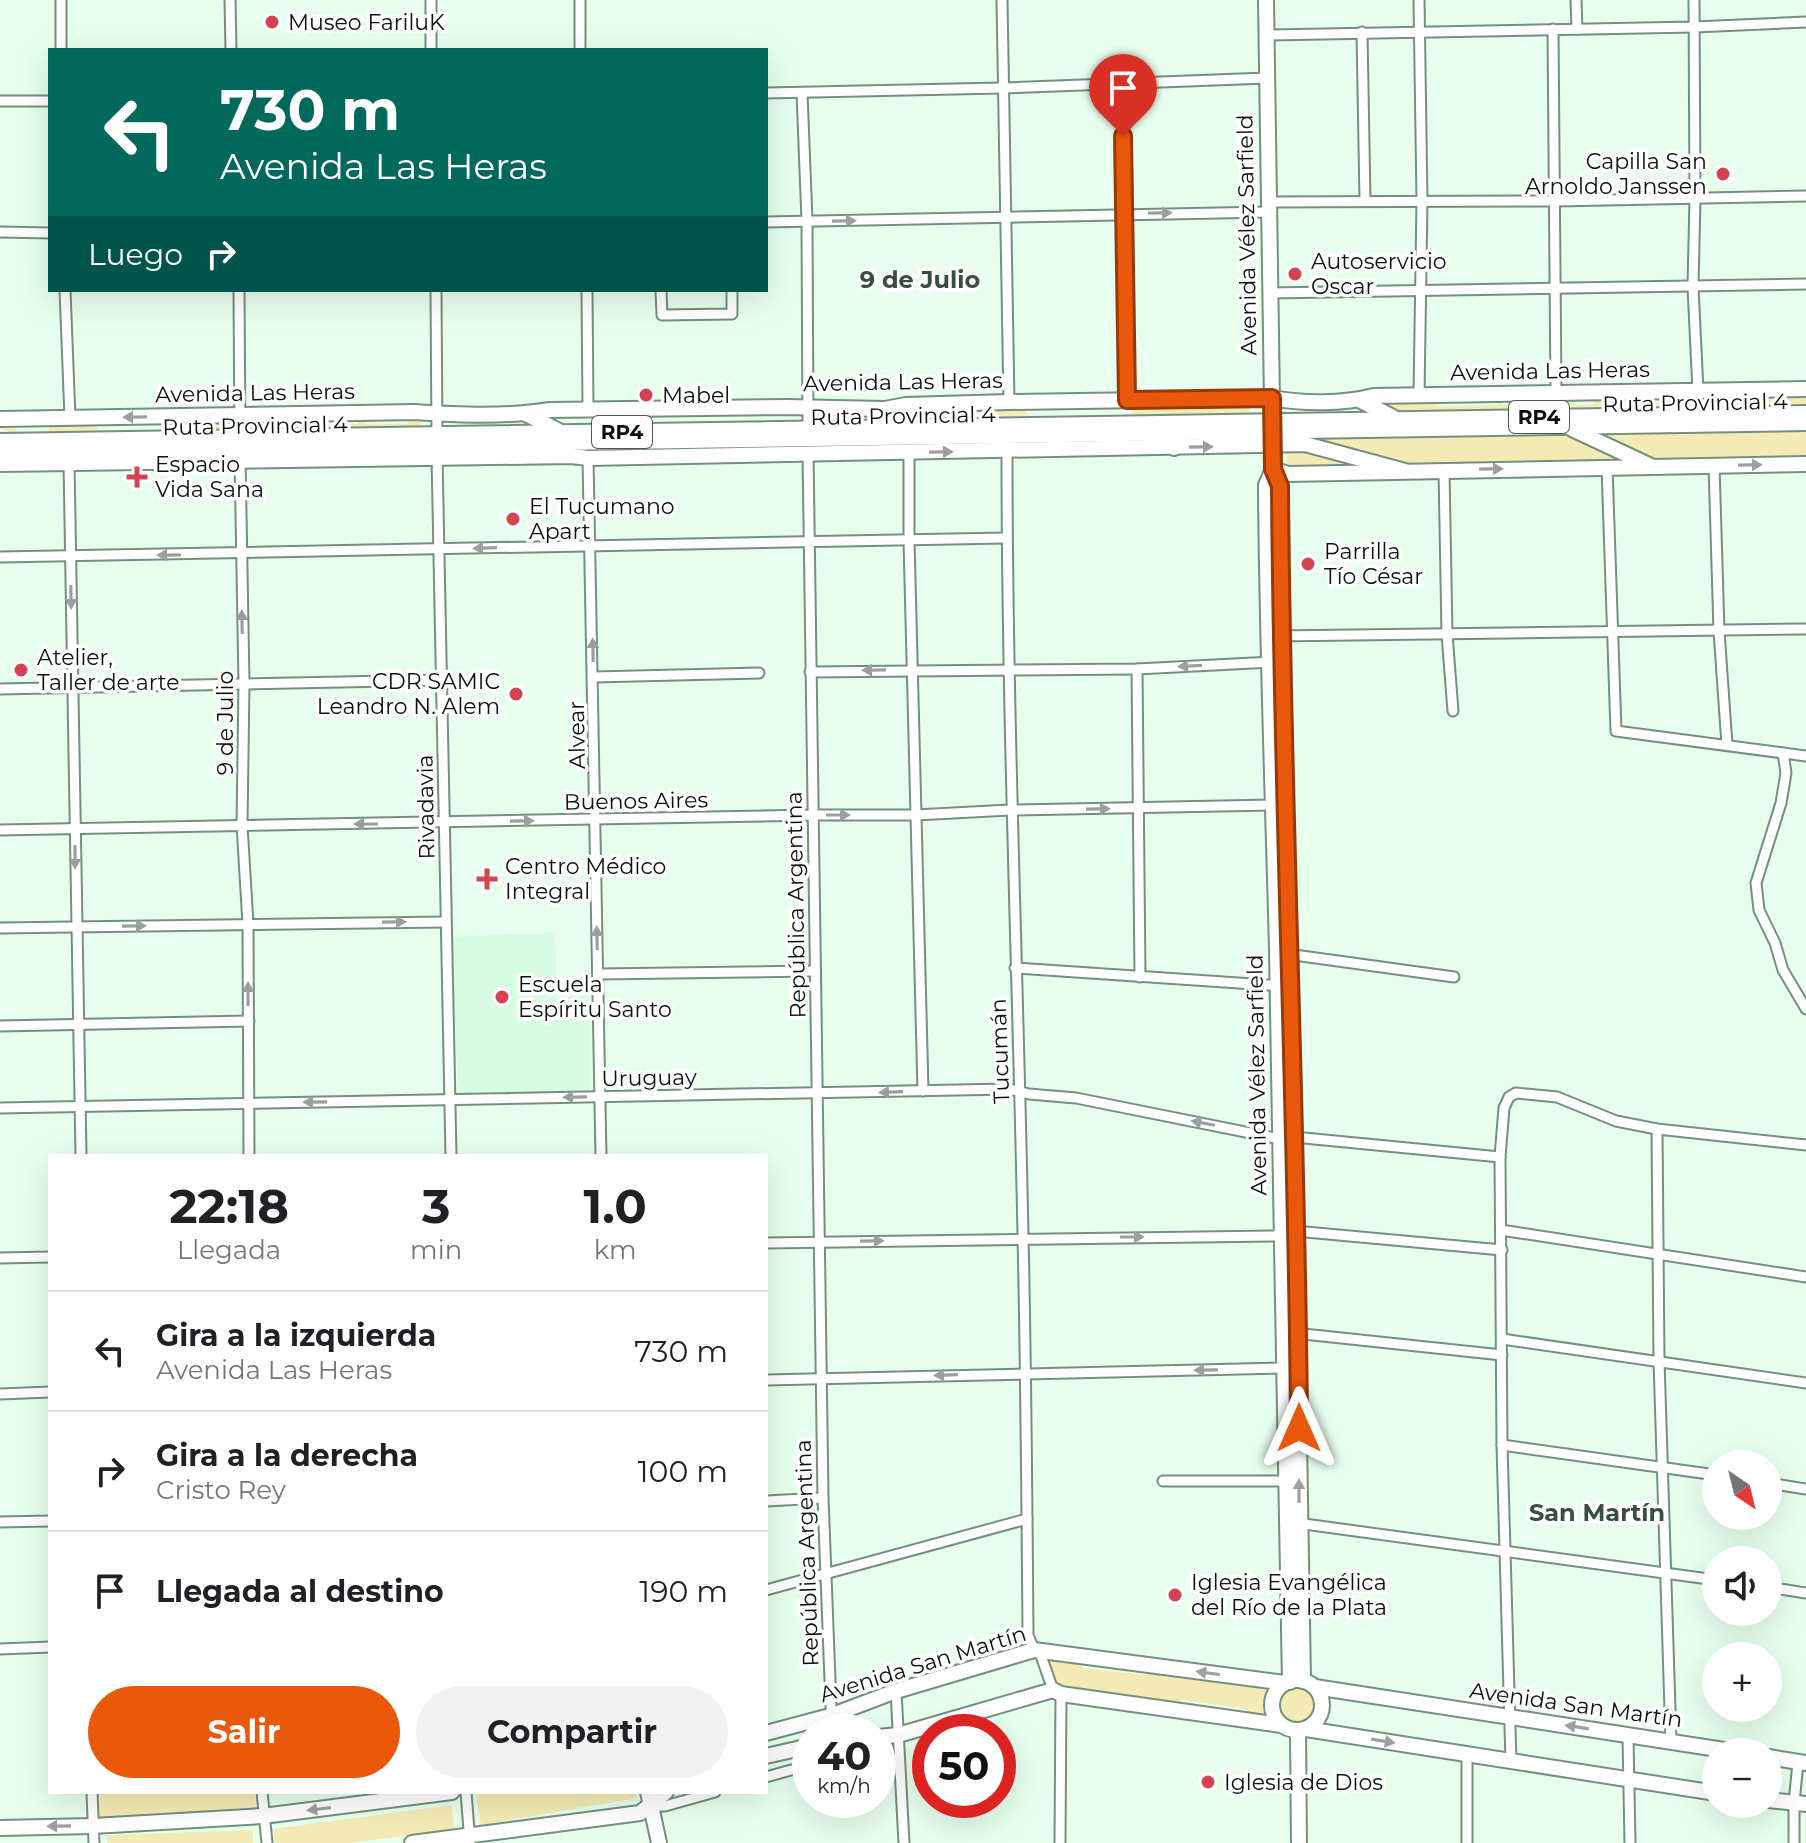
<!DOCTYPE html>
<html lang="es">
<head>
<meta charset="utf-8">
<style>
  :root { --surface:#fff; --page:#f2f2f2; --text:#202124; --muted:#757577; --line:#e0e0e0; --accent:#ea580c }
  body { margin:0; font-family:Montserrat,sans-serif; background:var(--page); color:var(--text); height:100vh; display:flex; flex-direction:column; font-size:30px; white-space:nowrap }
  * { box-sizing:border-box; margin:0 }
  p { font-size:26px; color:var(--muted) }
  .icon { flex:none; width:44px; height:44px; fill:none; stroke:currentColor; stroke-width:2; stroke-linecap:round; stroke-linejoin:round }
  .map { position:relative; flex:1; overflow:hidden }
  .side { position:absolute; left:48px; top:1154px; width:720px; height:640px; display:flex; flex-direction:column; background:var(--surface); border-radius:0px; box-shadow:0 8px 32px #0002 }
  .side>* { flex:none }
  .top-card { position:absolute; left:48px; top:48px; width:720px; height:244px; border-radius:0px; box-shadow:0 8px 32px #0002; background:#00695c; color:#fff; overflow:hidden }
  .needle { width:52px; rotate:145deg }
  .fabs { position:absolute; left:1702px; top:1450px; display:grid; gap:16px }
  .fabs a { display:grid; place-items:center; width:80px; height:80px; border-radius:50%; background:var(--surface); box-shadow:0 8px 32px #0002; font-size:40px }
  .speed { position:absolute; left:792px; top:1714px; display:flex; gap:16px; font-size:40px; font-weight:700; text-align:center }
  .speed>* { display:grid; place-content:center; width:104px; height:104px; border-radius:50%; background:var(--surface); box-shadow:0 8px 32px #0002; line-height:1 }
  .speed small { font-size:20px; font-weight:400 }
  .speed .limit { border:12px solid #d22; background:#fff; color:#111 }
  .pin { position:absolute; display:grid; place-items:center; width:68px; height:68px; color:#fff; margin:-82px -34px; border-radius:50% 50% 50% 0; rotate:-45deg; box-shadow:0 0 8px #0007 }
  .pin .icon { rotate:45deg }
  .me { position:absolute; width:88px; margin:-44px; rotate:0deg; stroke-linejoin:round; filter:drop-shadow(0 0 6px #0008) }
  .turn { display:flex; align-items:center; gap:28px; height:168px; padding:0 40px; font-size:36px }
  .turn .icon { width:104px; height:104px; stroke-width:2.5 }
  .turn b { display:block; font-size:56px; line-height:68px }
  .then { display:flex; align-items:center; height:76px; padding:0 40px; background:#0003; gap:16px; font-size:30px }
  .eta { display:flex; justify-content:space-evenly; align-items:center; height:136px; text-align:center }
  .eta b { font-size:48px; font-weight:700; line-height:56px }
  .button { display:flex; gap:16px; margin-top:auto; padding:16px 40px }
  .button a { flex:1; height:92px; border-radius:48px; background:var(--accent); color:#fff; font-size:32px; font-weight:700; line-height:92px; text-align:center }
  .button a+a { background:var(--page); color:var(--text) }
  ul { padding:0; list-style:none }
  li { display:flex; align-items:center; gap:24px; height:120px; padding:0 40px; border-top:2px solid var(--line) }
  li div { flex:1 }
  li b { display:block; font-size:30px }
  li em { font-style:normal }
  .map>svg:first-child { display:block }
  .built { fill:#d7fce2 }
  .green { fill:#f4ebb4 }
  .lines { fill:none; stroke-linecap:round; stroke-linejoin:round }
  .minor-casing { stroke:#75907d; stroke-width:13 }
  .secondary-casing { stroke:#75907d; stroke-width:18 }
  .primary-casing { stroke:#75907d; stroke-width:18 }
  .minor { stroke:#fff; stroke-width:9 }
  .secondary { stroke:#fff; stroke-width:14 }
  .primary { stroke:#fff; stroke-width:14 }
  .oneway { fill:#9ca09d }
  .route-casing { stroke:#983908; stroke-width:20 }
  .route { stroke:#ea580c; stroke-width:14 }
  .poi-dot { fill:#d34352; stroke:#fff; stroke-width:3 }
  .labels { text-anchor:middle; dominant-baseline:central; stroke-width:7; stroke-linejoin:round; paint-order:stroke }
  .shield { fill:#fff; stroke:#525954; stroke-width:2 }
  .shield-label { font-size:20px; font-weight:bold; fill:#08120b }
  .poi-label { font-size:22px; fill:#08120b; stroke:#fff; text-anchor:start }
  .street-label { font-size:22px; fill:#08120b; stroke:#fff }
  .neighbourhood-label { font-size:24px; font-weight:bold; fill:#364f3e; stroke:#fff }
</style>
</head>
<body>
<div class="map">
<svg width="1806" height="1843" viewBox="0 0 1806 1843">
  <rect width="100%" height="100%" fill="#e7ffee"/>
  <path class="built" d="M 555,932 L 557,996 L 589,996 L 590,1092 L 458,1095 L 452,937 Z"/>
  <g class="green">
    <path d="M 1806,394 L 1806,408 L 1399,416 L 1374,401 L 1432,400 L 1437,406 L 1498,405 L 1499,399 L 1503,405 L 1538,405 L 1541,399 L 1572,398 L 1576,405 L 1593,404 L 1596,398 L 1599,398 L 1601,404 L 1684,403 L 1687,396 Z"/>
    <path d="M 1245,405 L 1250,411 L 1244,416 L 927,423 L 909,411 L 921,411 L 928,418 L 990,417 L 994,411 L 1024,410 L 1030,417 L 1130,415 L 1135,408 Z"/>
    <path d="M 361,419 L 366,424 L 407,424 L 411,419 L 418,419 L 422,425 L 421,428 L 259,431 L 257,426 L 260,421 L 268,421 L 272,426 L 357,424 Z"/>
    <path d="M 208,420 L 224,420 L 227,430 L 20,437 L 0,428 L 0,425 L 11,424 L 18,432 L 48,432 L 51,423 L 94,423 L 99,431 L 175,430 L 177,421 L 180,429 L 205,429 Z"/>
    <path d="M 1806,427 L 1806,459 L 1658,462 L 1595,434 L 1593,431 Z"/>
    <path d="M 1564,430 L 1629,461 L 1422,466 L 1305,439 L 1305,435 Z"/>
    <path d="M 1307,450 L 1370,466 L 1285,467 L 1288,452 Z"/>
    <path d="M 1052,1659 L 1079,1660 L 1083,1668 L 1146,1675 L 1158,1670 L 1261,1686 L 1265,1691 L 1266,1716 L 1248,1714 L 1246,1709 L 1182,1700 L 1177,1704 L 1065,1690 C 1057,1685 1049,1669 1052,1659 Z"/>
    <circle cx="1297" cy="1706" r="19"/>
    <path d="M 98,1792 L 255,1792 L 256,1813 L 99,1817 Z"/>
    <path d="M 491,1792 L 635,1792 L 637,1798 L 481,1825 L 476,1795 Z"/>
    <path d="M 452,1805 L 454,1829 L 352,1843 L 275,1843 L 273,1829 Z"/>
    <path d="M 253,1830 L 253,1843 L 107,1843 L 107,1835 Z"/>
  </g>
  <g class="lines">
    <g class="minor-casing">
      <g id="minor">
        <path d="M 61,0 L 61,50"/>
        <path d="M 230,0 L 231,50"/>
        <path d="M 580,0 L 580,50"/>
        <path d="M 1002,0 L 1009,402"/>
        <path d="M 1419,0 L 1422,201 L 1419,395"/>
        <path d="M 1576,0 L 1577,29"/>
        <path d="M 1694,0 L 1695,198 L 1693,287 L 1698,391"/>
        <path d="M 1553,29 L 1556,393"/>
        <path d="M 1362,32 L 1365,201"/>
        <path d="M 1266,35 L 1694,27 L 1806,22"/>
        <path d="M 431,50 L 431,0"/>
        <path d="M 1122,85 L 1127,400"/>
        <path d="M 766,93 L 1002,88 L 1267,78"/>
        <path d="M 802,93 L 807,221 L 808,433"/>
        <path d="M 0,101 L 50,101"/>
        <path d="M 1269,202 L 1556,201 L 1806,196"/>
        <path d="M 766,222 L 1269,212"/>
        <path d="M 0,232 L 50,233"/>
        <path d="M 65,290 L 70,418"/>
        <path d="M 239,290 L 240,443"/>
        <path d="M 436,290 L 437,437"/>
        <path d="M 587,290 L 588,409"/>
        <path d="M 661,290 L 662,315 L 732,314 L 732,290"/>
        <path d="M 1270,293 L 1806,284"/>
        <path d="M 1007,451 C 1007,713 1018,975 1023,1236 C 1026,1369 1027,1502 1028,1635 L 1034,1650"/>
        <path d="M 808,452 L 823,1498 L 832,1732"/>
        <path d="M 909,452 L 909,540 L 923,1091"/>
        <path d="M 437,456 L 451,1156"/>
        <path d="M 240,457 L 244,683 L 242,825 L 248,924 L 249,1156"/>
        <path d="M 588,458 L 601,1156"/>
        <path d="M 69,463 L 81,1156"/>
        <path d="M 1714,465 L 1719,631 L 1727,745"/>
        <path d="M 1607,467 L 1616,731 L 1806,756"/>
        <path d="M 1444,470 L 1447,634 L 1453,711"/>
        <path d="M 0,557 L 1006,538"/>
        <path d="M 1277,636 L 1806,629"/>
        <path d="M 1137,669 L 1140,977"/>
        <path d="M 810,672 L 1137,669 L 1274,662"/>
        <path d="M 594,677 L 759,673"/>
        <path d="M 0,689 L 441,680"/>
        <path d="M 1783,753 L 1786,773 L 1781,803 L 1756,883 L 1759,910 L 1775,943 L 1783,970 L 1806,1009"/>
        <path d="M 0,830 L 812,815 L 915,815 L 1010,810 L 1276,805"/>
        <path d="M 0,928 L 445,922"/>
        <path d="M 1287,954 L 1454,977"/>
        <path d="M 1015,968 L 1282,986"/>
        <path d="M 598,974 L 815,971"/>
        <path d="M 0,1026 L 249,1021"/>
        <path d="M 0,1108 L 1009,1089 L 1029,1094 L 1076,1098 L 1280,1139 L 1294,1137 L 1500,1157 L 1504,1108 L 1509,1097 L 1516,1093 L 1557,1097 L 1616,1121 L 1657,1129 L 1806,1145"/>
        <path d="M 1657,1129 L 1659,1361 L 1671,1741"/>
        <path d="M 1500,1157 L 1502,1445 L 1511,1762"/>
        <path d="M 1501,1230 L 1806,1277"/>
        <path d="M 766,1243 L 1274,1236 L 1295,1231 L 1502,1250"/>
        <path d="M 0,1258 L 50,1257"/>
        <path d="M 1294,1333 L 1502,1355"/>
        <path d="M 1502,1339 L 1806,1383"/>
        <path d="M 766,1380 L 1284,1368"/>
        <path d="M 0,1394 L 50,1392"/>
        <path d="M 1502,1445 L 1716,1475"/>
        <path d="M 1163,1481 L 1284,1481"/>
        <path d="M 1768,1483 L 1806,1489"/>
        <path d="M 766,1501 L 823,1498"/>
        <path d="M 0,1522 L 50,1521"/>
        <path d="M 1297,1523 L 1716,1580"/>
        <path d="M 1768,1587 L 1806,1593"/>
        <path d="M 766,1590 L 1027,1519"/>
        <path d="M 0,1649 L 50,1647"/>
        <path d="M 1039,1650 L 1053,1690"/>
        <path d="M 896,1691 L 904,1843"/>
        <path d="M 1628,1736 L 1630,1843"/>
        <path d="M 1467,1754 L 1467,1843"/>
        <path d="M 766,1777 L 791,1770"/>
        <path d="M 92,1792 L 94,1843"/>
        <path d="M 262,1792 L 267,1843"/>
        <path d="M 466,1792 L 470,1843"/>
        <path d="M 650,1806 L 665,1806 L 715,1792"/>
        <path d="M 1060,1843 L 1061,1694"/>
        <path d="M 1794,1843 L 1794,1803 L 1798,1762"/>
      </g>
    </g>
    <g class="secondary-casing">
      <g id="secondary">
        <path d="M 1266,0 L 1273,469 L 1280,486 L 1281,636 L 1294,1137 L 1303,1681"/>
        <path d="M 0,419 L 415,412 C 460,415 506,417 550,410 L 786,407 L 885,409 L 906,405 L 1009,402 L 1272,398 C 1304,404 1342,404 1374,396 L 1806,389"/>
        <path d="M 0,464 L 571,456 L 588,458 L 1305,444 L 1405,471"/>
        <path d="M 1273,469 L 1266,485 C 1267,640 1273,795 1277,950 C 1282,1194 1284,1438 1290,1682"/>
        <path d="M 1273,469 L 1288,474 L 1806,464"/>
        <circle cx="1297" cy="1705" r="25"/>
        <path d="M 1315,1687 L 1737,1752"/>
        <path d="M 1306,1729 L 1716,1793"/>
        <path d="M 1298,1730 L 1299,1843"/>
        <path d="M 766,1733 L 830,1716 L 896,1691 L 1034,1650 L 1285,1683"/>
        <path d="M 878,1737 L 898,1735 L 1053,1690 L 1061,1694 L 1281,1725"/>
        <path d="M 766,1756 L 810,1746"/>
        <path d="M 1768,1757 L 1806,1763"/>
        <path d="M 648,1792 L 659,1843"/>
        <path d="M 1768,1800 L 1806,1804"/>
        <path d="M 0,1828 L 93,1826 L 263,1816 L 452,1792"/>
        <path d="M 412,1843 L 640,1813 L 666,1792"/>
      </g>
    </g>
    <g class="primary-casing">
      <g id="primary">
        <path d="M 1359,400 L 1393,417"/>
        <path d="M 885,409 L 919,423"/>
        <path d="M 526,414 L 559,431"/>
        <path d="M 1572,429 L 1651,466"/>
        <path d="M 1147,435 L 1174,448"/>
        <path d="M 0,441 L 1806,413"/>
        <path d="M 0,452 L 1806,423"/>
      </g>
    </g>
    <use href="#minor" class="minor"/>
    <use href="#secondary" class="secondary"/>
    <use href="#primary" class="primary"/>
  </g>
  <defs><path id="oneway-solid" d="M-6-.8H1V-3.2L6.5 0L1 3.2V.8H-6Z" transform="scale(2)"/></defs>
  <g class="oneway">
    <use href="#oneway-solid" transform="translate(1160 213) rotate(-1)"/>
    <use href="#oneway-solid" transform="translate(844 221) rotate(-1)"/>
    <use href="#oneway-solid" transform="translate(135 417) rotate(179)"/>
    <use href="#oneway-solid" transform="translate(1201 447) rotate(-1)"/>
    <use href="#oneway-solid" transform="translate(941 452) rotate(-1)"/>
    <use href="#oneway-solid" transform="translate(1750 465) rotate(-1)"/>
    <use href="#oneway-solid" transform="translate(1491 469) rotate(-1)"/>
    <use href="#oneway-solid" transform="translate(485 548) rotate(178)"/>
    <use href="#oneway-solid" transform="translate(169 555) rotate(179)"/>
    <use href="#oneway-solid" transform="translate(71 597) rotate(89)"/>
    <use href="#oneway-solid" transform="translate(242 622) rotate(-91)"/>
    <use href="#oneway-solid" transform="translate(593 650) rotate(-91)"/>
    <use href="#oneway-solid" transform="translate(1190 666) rotate(177)"/>
    <use href="#oneway-solid" transform="translate(874 670) rotate(179)"/>
    <use href="#oneway-solid" transform="translate(1098 809) rotate(-1)"/>
    <use href="#oneway-solid" transform="translate(838 815)"/>
    <use href="#oneway-solid" transform="translate(522 821) rotate(-1)"/>
    <use href="#oneway-solid" transform="translate(366 824) rotate(180)"/>
    <use href="#oneway-solid" transform="translate(75 857) rotate(90)"/>
    <use href="#oneway-solid" transform="translate(394 922) rotate(-1)"/>
    <use href="#oneway-solid" transform="translate(134 926) rotate(-1)"/>
    <use href="#oneway-solid" transform="translate(597 938) rotate(-91)"/>
    <use href="#oneway-solid" transform="translate(248 994) rotate(-90)"/>
    <use href="#oneway-solid" transform="translate(891 1092) rotate(178)"/>
    <use href="#oneway-solid" transform="translate(575 1097) rotate(179)"/>
    <use href="#oneway-solid" transform="translate(315 1102) rotate(179)"/>
    <use href="#oneway-solid" transform="translate(1203 1123) rotate(-169)"/>
    <use href="#oneway-solid" transform="translate(1132 1237)"/>
    <use href="#oneway-solid" transform="translate(872 1241) rotate(-1)"/>
    <use href="#oneway-solid" transform="translate(1206 1370) rotate(179)"/>
    <use href="#oneway-solid" transform="translate(946 1375) rotate(178)"/>
    <use href="#oneway-solid" transform="translate(1299 1491) rotate(-90)"/>
    <use href="#oneway-solid" transform="translate(1208 1673) rotate(-172)"/>
    <use href="#oneway-solid" transform="translate(1577 1727) rotate(-171)"/>
    <use href="#oneway-solid" transform="translate(1383 1741) rotate(9)"/>
    <use href="#oneway-solid" transform="translate(319 1809) rotate(173)"/>
    <use href="#oneway-solid" transform="translate(59 1826) rotate(179)"/>
  </g>
  <g class="lines">
    <g class="route-casing">
      <path id="route" d="M 1123,136 L 1127,400 L 1272,398 L 1273,469 L 1280,486 C 1282,800 1297,1114 1299,1428"/>
    </g>
    <use href="#route" class="route"/>
  </g>
  <g class="poi-dot">
    <circle cx="272" cy="22" r="8"/>
    <circle cx="1723" cy="174" r="8"/>
    <circle cx="1295" cy="274" r="8"/>
    <circle cx="646" cy="395" r="8"/>
    <path d="M133 465h8v8h8v8h-8v8h-8v-8h-8v-8h8z"/>
    <circle cx="513" cy="519" r="8"/>
    <circle cx="1308" cy="564" r="8"/>
    <circle cx="21" cy="670" r="8"/>
    <circle cx="516" cy="694" r="8"/>
    <path d="M483 867h8v8h8v8h-8v8h-8v-8h-8v-8h8z"/>
    <circle cx="502" cy="997" r="8"/>
    <circle cx="1175" cy="1595" r="8"/>
    <circle cx="1208" cy="1782" r="8"/>
  </g>
  <g class="labels">
    <g class="shield">
      <rect x="1509" y="401" width="60" height="32" rx="6"/>
      <rect x="592" y="416" width="60" height="32" rx="6"/>
    </g>
    <g class="shield-label">
      <text x="1539" y="417">RP4</text>
      <text x="622" y="432">RP4</text>
    </g>
    <g class="poi-label">
      <text x="288" y="22">Museo FariluK</text>
      <text x="1707" y="161" text-anchor="end">Capilla San<tspan x="1707" dy="25">Arnoldo Janssen</tspan></text>
      <text x="1311" y="261">Autoservicio<tspan x="1311" dy="25">Oscar</tspan></text>
      <text x="662" y="395">Mabel</text>
      <text x="155" y="464">Espacio<tspan x="155" dy="25">Vida Sana</tspan></text>
      <text x="529" y="506">El Tucumano<tspan x="529" dy="25">Apart</tspan></text>
      <text x="1324" y="551">Parrilla<tspan x="1324" dy="25">Tío César</tspan></text>
      <text x="37" y="657">Atelier,<tspan x="37" dy="25">Taller de arte</tspan></text>
      <text x="500" y="681" text-anchor="end">CDR SAMIC<tspan x="500" dy="25">Leandro N. Alem</tspan></text>
      <text x="505" y="866">Centro Médico<tspan x="505" dy="25">Integral</tspan></text>
      <text x="518" y="984">Escuela<tspan x="518" dy="25">Espíritu Santo</tspan></text>
      <text x="1191" y="1582">Iglesia Evangélica<tspan x="1191" dy="25">del Río de la Plata</tspan></text>
      <text x="1224" y="1782">Iglesia de Dios</text>
    </g>
    <g class="street-label">
      <text transform="translate(1247 235) rotate(-91)">Avenida Vélez Sarfield</text>
      <text transform="translate(1550 371) rotate(-1)">Avenida Las Heras</text>
      <text transform="translate(903 382) rotate(-1)">Avenida Las Heras</text>
      <text transform="translate(255 393) rotate(-1)">Avenida Las Heras</text>
      <text transform="translate(1695 403) rotate(-1)">Ruta Provincial 4</text>
      <text transform="translate(903 416) rotate(-1)">Ruta Provincial 4</text>
      <text transform="translate(255 426) rotate(-1)">Ruta Provincial 4</text>
      <text transform="translate(225 723) rotate(-90)">9 de Julio</text>
      <text transform="translate(577 735) rotate(-91)">Alvear</text>
      <text transform="translate(636 801) rotate(-1)">Buenos Aires</text>
      <text transform="translate(426 807) rotate(-91)">Rivadavia</text>
      <text transform="translate(796 905) rotate(-91)">República Argentina</text>
      <text transform="translate(1000 1051) rotate(-92)">Tucumán</text>
      <text transform="translate(1257 1075) rotate(-91)">Avenida Vélez Sarfield</text>
      <text transform="translate(649 1078) rotate(-1)">Uruguay</text>
      <text transform="translate(807 1553) rotate(-92)">República Argentina</text>
      <text transform="translate(923 1664) rotate(-17)">Avenida San Martín</text>
      <text transform="translate(1576 1705) rotate(8)">Avenida San Martín</text>
    </g>
    <g class="neighbourhood-label">
      <text x="920" y="279">9 de Julio</text>
      <text x="1597" y="1512">San Martín</text>
    </g>
  </g>
</svg>
<div class="fabs">
<a><svg class="needle" viewBox="-14 -14 28 28"><path d="M0-13l5 13h-10z" fill="#e53935"/><path d="M0 13l5-13h-10z" fill="#757577"/></svg></a>
<a><svg class="icon" aria-label="sound" viewBox="0 0 24 24"><path d="M4 9h4l5-4v14l-5-4H4zM17 9q2 3 0 6"/></svg></a>
<a>+</a>
<a>−</a>
</div>
<div class="speed"><div>40<small>km/h</small></div><div class="limit">50</div></div>
<div class="pin" style="left:1123px;top:136px;background:#d93025"><svg class="icon" aria-label="arrive" viewBox="0 0 24 24"><path d="M6 21V4h12l-3 4 3 4H6"/></svg></div>
<svg class="me" style="left:1299px;top:1428px" viewBox="-20 -20 40 40"><path d="M0-17L14 15 0 8-14 15z" fill="#ea580c" stroke="#fff" stroke-width="4"/></svg>
<div class="top-card">
<div class="turn"><svg class="icon" aria-label="left" viewBox="0 0 24 24"><path d="M17 20v-9H6M10 6l-5 5 5 5"/></svg><div><b>730 m</b>Avenida Las Heras</div></div>
<div class="then">Luego<svg class="icon" aria-label="right" viewBox="0 0 24 24"><path d="M7 20v-9h11M14 6l5 5-5 5"/></svg></div>
</div>
<section class="side">
<div class="eta">
<div><b>22:18</b><p>Llegada</p></div>
<div><b>3</b><p>min</p></div>
<div><b>1.0</b><p>km</p></div>
</div>
<ul>
<li><svg class="icon" aria-label="left" viewBox="0 0 24 24"><path d="M17 20v-9H6M10 6l-5 5 5 5"/></svg><div><b>Gira a la izquierda</b><p>Avenida Las Heras</p></div><em>730 m</em></li>
<li><svg class="icon" aria-label="right" viewBox="0 0 24 24"><path d="M7 20v-9h11M14 6l5 5-5 5"/></svg><div><b>Gira a la derecha</b><p>Cristo Rey</p></div><em>100 m</em></li>
<li><svg class="icon" aria-label="arrive" viewBox="0 0 24 24"><path d="M6 21V4h12l-3 4 3 4H6"/></svg><div><b>Llegada al destino</b></div><em>190 m</em></li>
</ul>
<div class="button"><a>Salir</a><a>Compartir</a></div>
</section>
</div>
</body>
</html>
